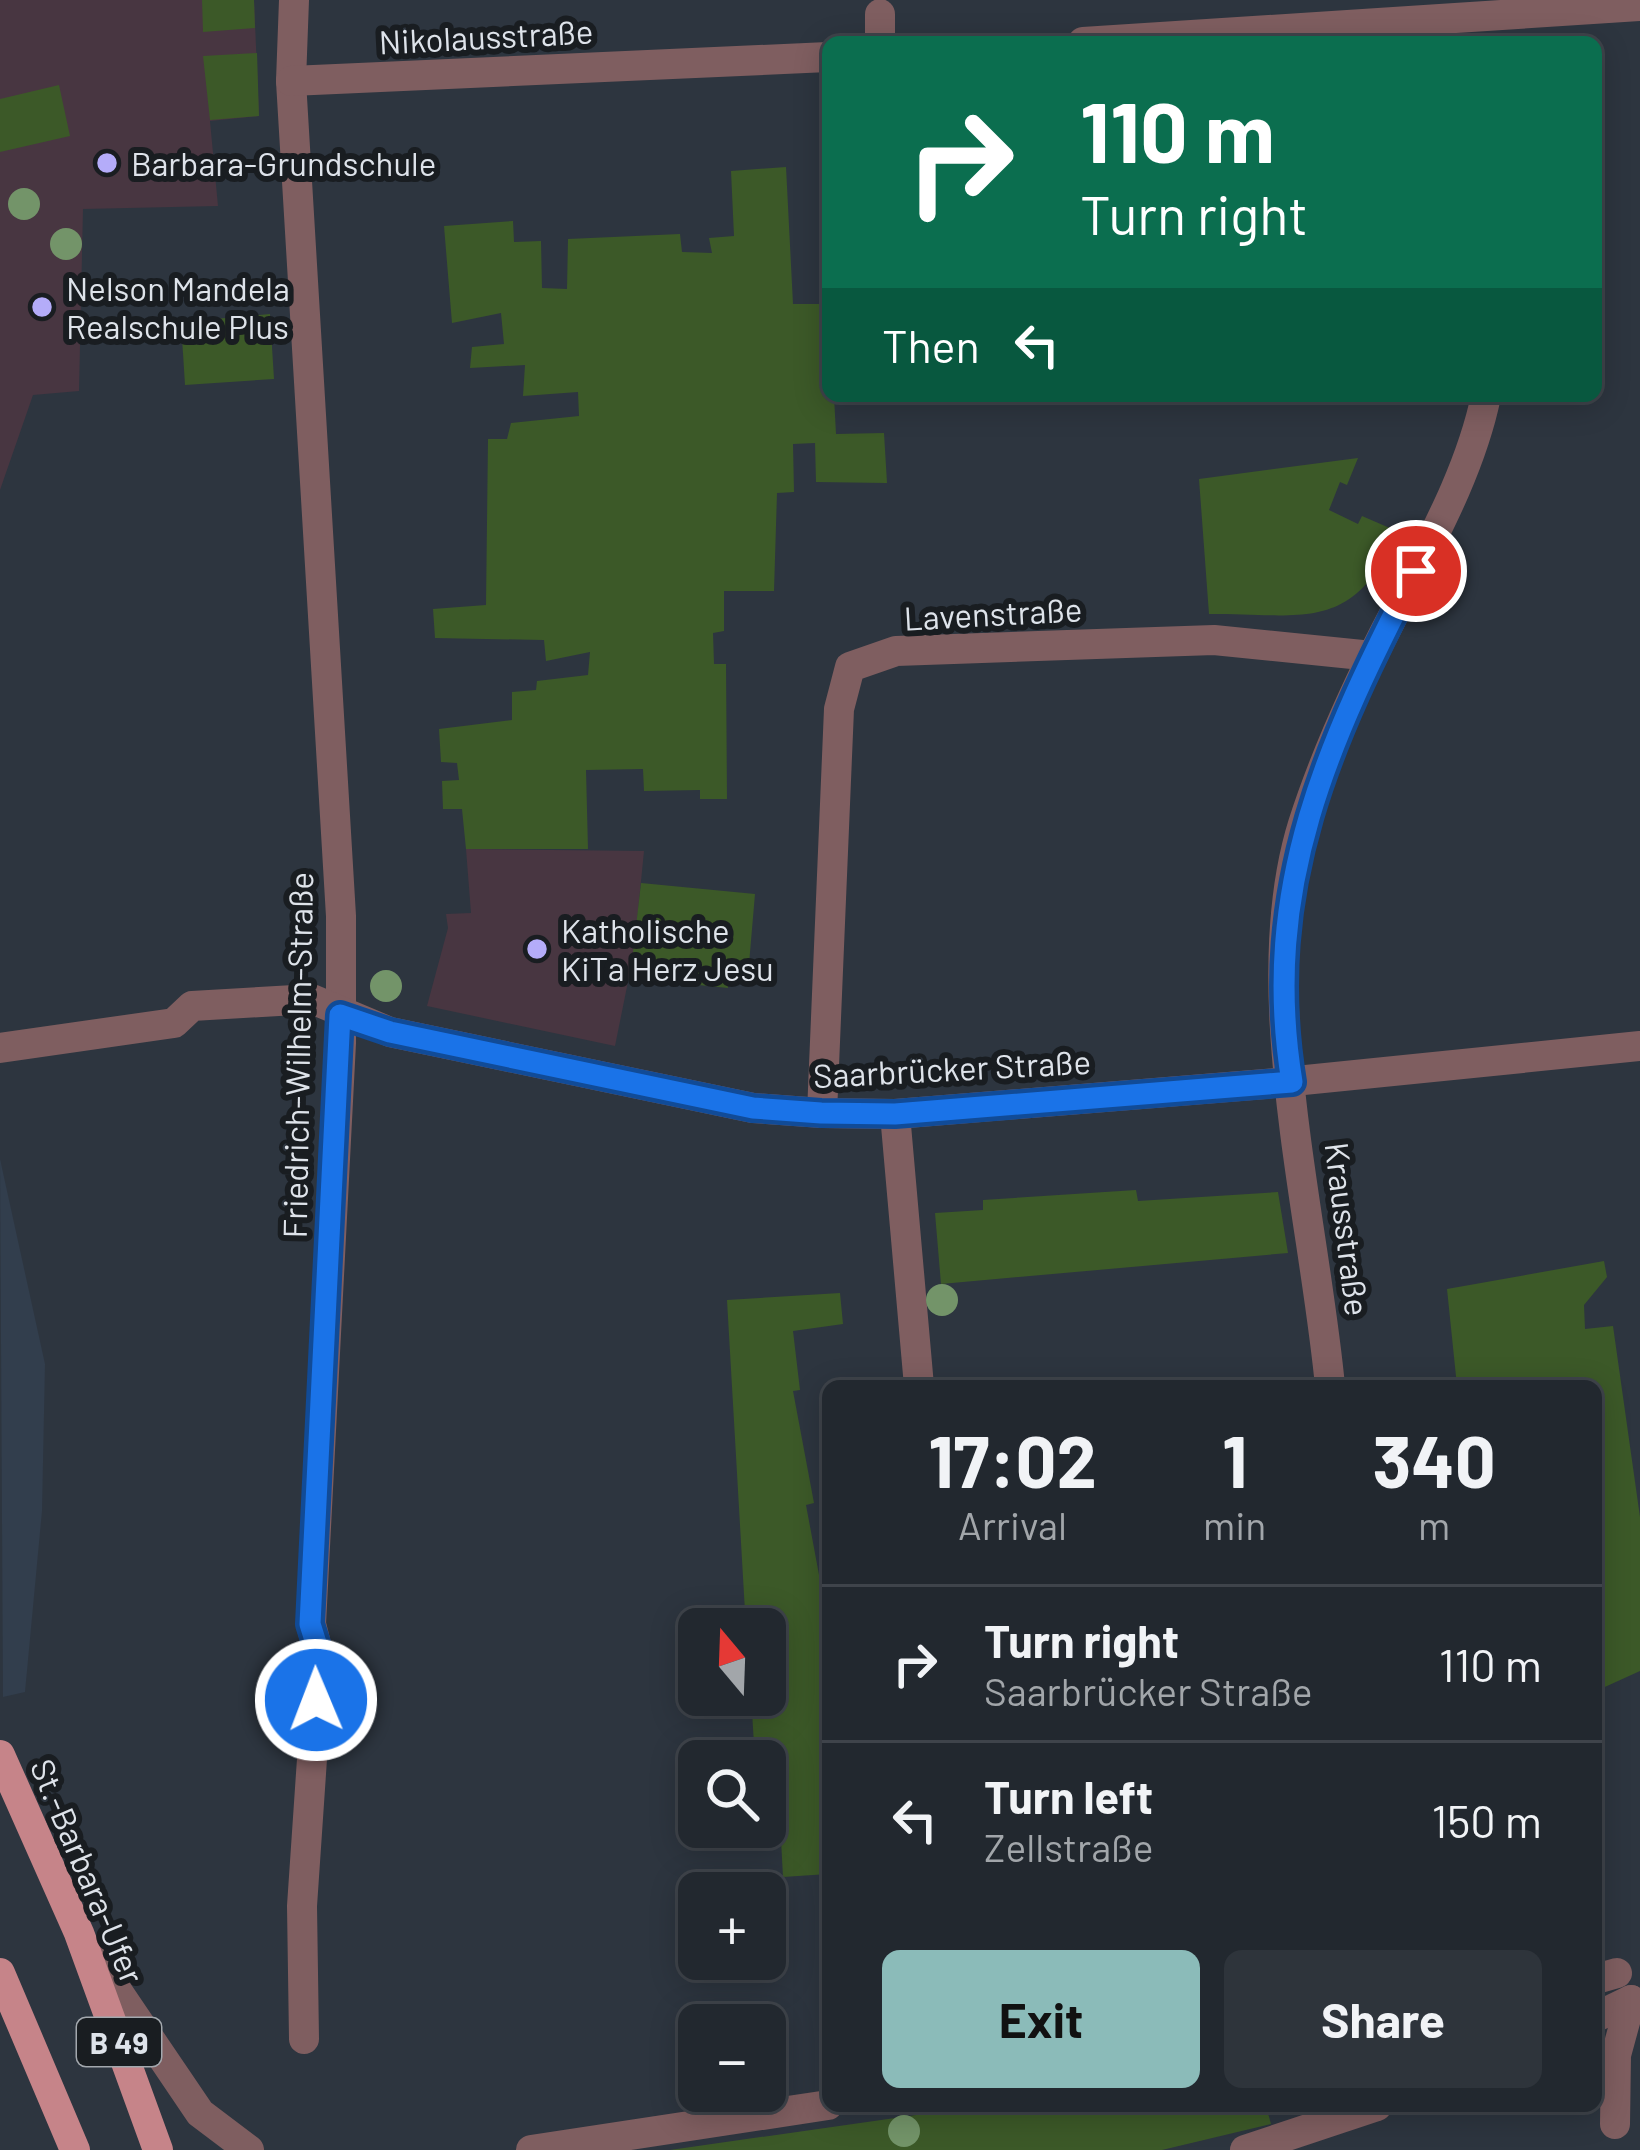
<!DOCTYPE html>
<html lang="en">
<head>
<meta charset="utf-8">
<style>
  :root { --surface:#22282f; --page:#2e343b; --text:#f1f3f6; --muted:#a2a6aa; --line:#3f444b; --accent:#8bbbb9 }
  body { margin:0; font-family:Barlow,sans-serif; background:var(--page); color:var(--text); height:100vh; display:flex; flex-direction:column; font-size:45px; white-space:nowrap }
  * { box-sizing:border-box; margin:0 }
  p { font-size:39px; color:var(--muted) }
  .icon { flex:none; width:66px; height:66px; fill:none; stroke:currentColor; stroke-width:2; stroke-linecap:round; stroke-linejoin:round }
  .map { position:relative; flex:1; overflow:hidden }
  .drawer { position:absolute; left:822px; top:1380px; width:780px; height:732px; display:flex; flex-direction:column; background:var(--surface); border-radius:18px; box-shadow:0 6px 30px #0003,0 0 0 3px var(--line) }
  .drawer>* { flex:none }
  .hud { position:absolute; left:822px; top:36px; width:780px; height:366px; border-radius:18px; box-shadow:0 6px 30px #0003,0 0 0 3px var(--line); background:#0b6e4f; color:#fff; overflow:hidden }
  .needle { width:78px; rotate:341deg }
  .controls { position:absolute; left:678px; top:1608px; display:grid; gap:24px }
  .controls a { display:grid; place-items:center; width:108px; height:108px; border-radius:18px; background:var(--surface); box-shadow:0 6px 30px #0003,0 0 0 3px var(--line); font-size:60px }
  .pin { position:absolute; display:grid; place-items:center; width:102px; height:102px; color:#fff; margin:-51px; border:6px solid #fff; border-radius:50%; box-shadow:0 3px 12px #0007 }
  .me { position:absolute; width:132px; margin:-66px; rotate:359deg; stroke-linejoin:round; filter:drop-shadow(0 0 9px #0008) }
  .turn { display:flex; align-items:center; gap:42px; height:252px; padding:0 60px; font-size:54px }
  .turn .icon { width:156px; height:156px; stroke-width:2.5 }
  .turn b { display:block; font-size:84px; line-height:102px }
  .then { display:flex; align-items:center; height:114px; padding:0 60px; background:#0003; gap:24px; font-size:45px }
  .eta { display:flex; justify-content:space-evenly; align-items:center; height:204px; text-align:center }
  .eta b { font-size:72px; font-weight:700; line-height:84px }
  .button { display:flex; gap:24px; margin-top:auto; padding:24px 60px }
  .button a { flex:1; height:138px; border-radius:18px; background:var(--accent); color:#111; font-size:48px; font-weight:700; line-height:138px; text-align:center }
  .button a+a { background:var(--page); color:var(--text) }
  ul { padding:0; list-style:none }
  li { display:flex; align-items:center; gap:36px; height:156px; padding:0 60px; border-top:3px solid var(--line) }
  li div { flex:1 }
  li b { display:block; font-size:45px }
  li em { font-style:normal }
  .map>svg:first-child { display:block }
  .built { fill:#323e4d }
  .education { fill:#483641 }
  .green { fill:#3c5928 }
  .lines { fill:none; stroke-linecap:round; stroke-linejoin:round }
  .minor { stroke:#7f5e60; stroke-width:30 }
  .major { stroke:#c68489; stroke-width:30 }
  .tree { fill:#739469 }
  .route-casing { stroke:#114b97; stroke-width:30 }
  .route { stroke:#1a73e8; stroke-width:21 }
  .poi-dot { fill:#b4acf9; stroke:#191d21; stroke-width:4.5 }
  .labels { text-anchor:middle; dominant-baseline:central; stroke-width:12; stroke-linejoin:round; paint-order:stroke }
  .shield { fill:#191d21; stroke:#a3a8ae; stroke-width:3 }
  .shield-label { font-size:30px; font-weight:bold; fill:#dee3ea }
  .street-label { font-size:33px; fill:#dee3ea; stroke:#191d21 }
  .poi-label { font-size:33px; fill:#dee3ea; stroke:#191d21; text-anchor:start }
</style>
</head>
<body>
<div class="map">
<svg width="1640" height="2150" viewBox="0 0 1640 2150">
  <rect width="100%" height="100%" fill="#2d353f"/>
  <path class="built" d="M 0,1159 L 45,1364 L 42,1511 L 25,1692 L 3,1697 Z"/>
  <g class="education">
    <path d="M 0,0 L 254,0 L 259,116 L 210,121 L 218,206 L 83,209 L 79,391 L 33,395 L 0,490 Z"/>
    <path d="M 466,849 L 644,851 L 634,952 L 615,1046 L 427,1006 L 448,928 L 446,914 L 471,913 Z"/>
  </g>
  <g class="green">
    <path d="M 202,0 L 254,0 L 255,28 L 203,32 Z"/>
    <path d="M 257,53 L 259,116 L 210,120 L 203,56 Z"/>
    <path d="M 59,85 L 70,136 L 0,152 L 0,99 Z"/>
    <path d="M 786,167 L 793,304 L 828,304 L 828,396 L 834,396 L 836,434 L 884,433 L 887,483 L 816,482 L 815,443 L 793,444 L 794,492 L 777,493 L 774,591 L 724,591 L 724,631 L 713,633 L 714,664 L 726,664 L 727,799 L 700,799 L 700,790 L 644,791 L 643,769 L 586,770 L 588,849 L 466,849 L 462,809 L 443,809 L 442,781 L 459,780 L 457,763 L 441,762 L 439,729 L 512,720 L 512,692 L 536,690 L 537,681 L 588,675 L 590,652 L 546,661 L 544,640 L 435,638 L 433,609 L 486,605 L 488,439 L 507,439 L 511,423 L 579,416 L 578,392 L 523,396 L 525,365 L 470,368 L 472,347 L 504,344 L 501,313 L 452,323 L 444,226 L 513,221 L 514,242 L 541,241 L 542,288 L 567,289 L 568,239 L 680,234 L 682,252 L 712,253 L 709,238 L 734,236 L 731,171 Z"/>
    <path d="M 270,314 L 274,379 L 185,385 L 181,322 Z"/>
    <path d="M 1358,458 L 1347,485 L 1340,482 L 1329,510 L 1358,524 L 1362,516 L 1399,532 C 1351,633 1308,614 1209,614 L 1199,479 Z"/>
    <path d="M 641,883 L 755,894 L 749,964 L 727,962 L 728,988 L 630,978 Z"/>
    <path d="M 1136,1190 L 1138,1201 L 1278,1192 L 1288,1253 L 941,1284 L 935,1213 L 983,1210 L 983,1200 Z"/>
    <path d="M 1604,1261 L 1607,1277 L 1584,1305 L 1585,1329 L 1613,1326 L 1640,1517 L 1640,1671 L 1596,1691 L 1596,1386 L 1457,1386 L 1447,1289 Z"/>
    <path d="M 840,1293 L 843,1324 L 793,1331 L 800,1390 L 793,1391 L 814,1503 L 806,1505 L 828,1623 L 828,1632 L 822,1634 L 828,1684 L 828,1874 L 783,1877 L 780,1821 L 765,1821 L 765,1761 L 755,1761 L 751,1695 L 765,1695 L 765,1629 L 746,1629 L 727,1300 Z"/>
    <path d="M 979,2106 L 1266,2106 L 1271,2124 L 1162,2150 L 670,2150 Z"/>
  </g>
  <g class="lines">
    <g class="minor">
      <path d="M 294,0 L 291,81 L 341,916 L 341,1043 L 311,1624 L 319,1656 L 302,1906 L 304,2039"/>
      <path d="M 880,14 L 880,42"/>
      <path d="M 1083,42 L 1640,6"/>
      <path d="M 291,81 L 828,57"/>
      <path d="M 0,1048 L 174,1023 L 192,1006 L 312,999 L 390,1032 L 753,1108 L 822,1113 L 895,1114 L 1265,1084 L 1640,1046"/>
      <path d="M 822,1113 L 839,709 L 850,667 L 896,651 L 1214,640 L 1372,656"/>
      <path d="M 895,1114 L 919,1386"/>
      <path d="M 1330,1386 C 1314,1215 1252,987 1303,824 C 1326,752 1359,681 1394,614 C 1429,544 1470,473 1486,396"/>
      <path d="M 95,1958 L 200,2113 L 249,2150"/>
      <path d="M 1596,1979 L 1617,1973"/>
      <path d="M 1596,2017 L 1631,2000"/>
      <path d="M 1615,2124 L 1616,2055 L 1631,2000"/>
      <path d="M 531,2150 L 828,2105"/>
      <path d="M 1245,2150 L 1377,2106"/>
    </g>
    <g class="major">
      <path d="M 0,1755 L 79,1933 L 158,2150"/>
      <path d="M 0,1973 L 75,2150"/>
    </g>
  </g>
  <g class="tree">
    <circle cx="24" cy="204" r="16"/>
    <circle cx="66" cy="244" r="16"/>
    <circle cx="386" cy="986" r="16"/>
    <circle cx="942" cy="1300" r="16"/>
    <circle cx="904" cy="2131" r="16"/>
  </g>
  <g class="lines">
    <g class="route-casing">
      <path id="route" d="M 316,1700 L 320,1656 L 310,1624 L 340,1015 L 390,1032 L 753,1108 L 821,1113 L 895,1114 L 1292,1082 C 1260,887 1329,740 1416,571"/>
    </g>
    <use href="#route" class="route"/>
  </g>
  <g class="poi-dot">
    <circle cx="107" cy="163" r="12"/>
    <circle cx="42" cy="307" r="12"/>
    <circle cx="537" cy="949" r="12"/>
  </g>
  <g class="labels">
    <rect class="shield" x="77" y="2018" width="84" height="48" rx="9"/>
    <g class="shield-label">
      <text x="119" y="2042">B 49</text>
    </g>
    <g class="street-label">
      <text transform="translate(486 36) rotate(-3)">Nikolausstraße</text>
      <text transform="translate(993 613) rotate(-3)">Lavenstraße</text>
      <text transform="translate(297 1055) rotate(-89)">Friedrich-Wilhelm-Straße</text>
      <text transform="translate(952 1068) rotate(-3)">Saarbrücker Straße</text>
      <text transform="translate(1348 1229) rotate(83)">Krausstraße</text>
      <text transform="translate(88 1871) rotate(67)">St.-Barbara-Ufer</text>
    </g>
    <g class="poi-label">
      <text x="131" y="163">Barbara-Grundschule</text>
      <text x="66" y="288">Nelson Mandela<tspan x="66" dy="38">Realschule Plus</tspan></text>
      <text x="561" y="930">Katholische<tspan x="561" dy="38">KiTa Herz Jesu</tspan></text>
    </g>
  </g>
</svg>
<div class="controls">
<a><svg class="needle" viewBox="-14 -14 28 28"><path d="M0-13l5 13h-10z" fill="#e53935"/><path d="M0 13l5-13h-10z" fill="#a2a6aa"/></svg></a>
<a><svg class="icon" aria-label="search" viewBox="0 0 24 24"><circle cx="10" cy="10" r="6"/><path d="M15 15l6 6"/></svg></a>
<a>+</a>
<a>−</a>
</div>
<div class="pin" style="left:1416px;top:571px;background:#d93025"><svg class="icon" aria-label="arrive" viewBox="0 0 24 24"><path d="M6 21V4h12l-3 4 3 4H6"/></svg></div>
<svg class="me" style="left:316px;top:1700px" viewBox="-20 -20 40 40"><circle r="17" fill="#1a73e8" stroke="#fff" stroke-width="3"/><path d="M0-11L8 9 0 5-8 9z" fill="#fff"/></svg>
<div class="hud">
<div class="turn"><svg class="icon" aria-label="right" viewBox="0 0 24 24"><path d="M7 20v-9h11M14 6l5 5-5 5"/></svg><div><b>110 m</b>Turn right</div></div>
<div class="then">Then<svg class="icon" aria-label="left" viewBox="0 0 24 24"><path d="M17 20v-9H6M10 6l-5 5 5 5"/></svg></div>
</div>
<section class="drawer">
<div class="eta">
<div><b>17:02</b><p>Arrival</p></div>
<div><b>1</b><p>min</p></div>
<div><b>340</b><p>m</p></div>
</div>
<ul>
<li><svg class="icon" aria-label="right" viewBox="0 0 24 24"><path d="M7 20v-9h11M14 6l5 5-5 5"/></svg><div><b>Turn right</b><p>Saarbrücker Straße</p></div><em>110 m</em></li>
<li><svg class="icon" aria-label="left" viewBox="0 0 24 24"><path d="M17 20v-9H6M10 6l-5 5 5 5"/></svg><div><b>Turn left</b><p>Zellstraße</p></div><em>150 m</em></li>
</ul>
<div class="button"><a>Exit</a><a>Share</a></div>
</section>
</div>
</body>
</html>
